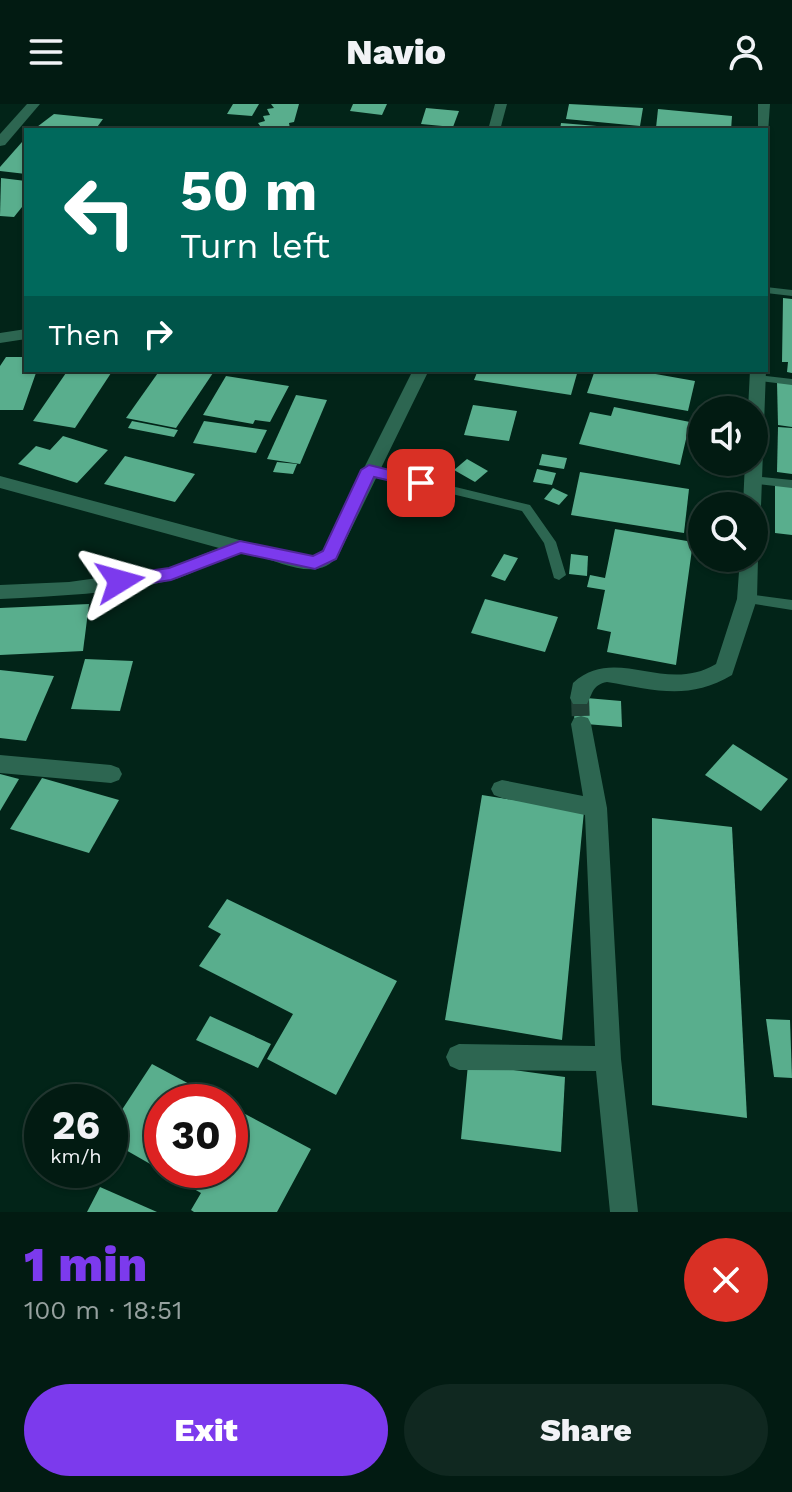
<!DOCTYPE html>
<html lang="en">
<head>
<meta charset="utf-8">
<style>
  :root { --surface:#021b12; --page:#102820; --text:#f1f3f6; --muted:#96a19f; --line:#233932; --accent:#7c3aed }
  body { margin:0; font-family:"Work Sans",sans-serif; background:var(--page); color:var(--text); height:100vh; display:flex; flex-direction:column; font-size:30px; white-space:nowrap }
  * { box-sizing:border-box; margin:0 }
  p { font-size:26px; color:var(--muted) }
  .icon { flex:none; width:44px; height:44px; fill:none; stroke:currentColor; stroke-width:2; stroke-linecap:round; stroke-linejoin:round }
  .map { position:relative; height:1108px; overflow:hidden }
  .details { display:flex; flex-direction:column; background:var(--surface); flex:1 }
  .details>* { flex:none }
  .guide { position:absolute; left:24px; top:24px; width:744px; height:244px; border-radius:0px; box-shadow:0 2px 6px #0004,0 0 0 2px var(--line); background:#00695c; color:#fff; overflow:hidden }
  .controls { position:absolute; left:688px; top:292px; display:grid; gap:16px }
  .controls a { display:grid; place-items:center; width:80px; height:80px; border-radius:50%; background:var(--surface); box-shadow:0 2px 6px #0004,0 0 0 2px var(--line); font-size:40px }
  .speed { position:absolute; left:24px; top:980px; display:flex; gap:16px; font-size:40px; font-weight:700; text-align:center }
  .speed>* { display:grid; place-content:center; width:104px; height:104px; border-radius:50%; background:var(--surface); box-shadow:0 2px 6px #0004,0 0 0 2px var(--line); line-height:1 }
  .speed small { font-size:20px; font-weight:400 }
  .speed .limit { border:12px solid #d22; background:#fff; color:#111 }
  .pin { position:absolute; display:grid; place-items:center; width:68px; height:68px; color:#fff; margin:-34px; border-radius:16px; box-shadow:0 4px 12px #0006 }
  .me { position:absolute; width:88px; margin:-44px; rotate:82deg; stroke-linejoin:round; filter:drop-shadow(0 0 6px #0008) }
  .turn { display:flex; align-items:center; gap:28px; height:168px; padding:0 24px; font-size:36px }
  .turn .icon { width:104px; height:104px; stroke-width:2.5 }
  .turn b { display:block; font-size:56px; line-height:68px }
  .then { display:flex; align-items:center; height:76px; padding:0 24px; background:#0003; gap:16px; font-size:30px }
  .round { display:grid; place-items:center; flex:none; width:84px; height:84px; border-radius:42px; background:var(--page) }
  .headline { display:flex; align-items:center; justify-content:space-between; height:136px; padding:0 24px }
  h1 { font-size:48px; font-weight:800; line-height:60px; color:var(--accent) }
  .primary-button { display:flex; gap:16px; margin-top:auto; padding:16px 24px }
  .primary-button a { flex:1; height:92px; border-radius:48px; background:var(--accent); color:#fff; font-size:32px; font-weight:800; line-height:92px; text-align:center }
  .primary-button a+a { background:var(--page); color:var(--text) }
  header { display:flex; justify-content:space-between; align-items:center; height:104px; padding:0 24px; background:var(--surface); font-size:36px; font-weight:800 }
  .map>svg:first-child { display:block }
  .building { fill:#59ae8d }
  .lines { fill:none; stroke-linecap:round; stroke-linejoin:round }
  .minor-tunnel { stroke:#224237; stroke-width:18; stroke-dasharray:18 9; stroke-linecap:butt }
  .service { fill:#2d6651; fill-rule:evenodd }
  .minor { fill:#2d6651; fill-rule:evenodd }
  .route { fill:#7c3aed; stroke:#51269a; stroke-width:2 }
</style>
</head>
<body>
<header><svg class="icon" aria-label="menu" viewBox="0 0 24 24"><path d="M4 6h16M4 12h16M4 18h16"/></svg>Navio<svg class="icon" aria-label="person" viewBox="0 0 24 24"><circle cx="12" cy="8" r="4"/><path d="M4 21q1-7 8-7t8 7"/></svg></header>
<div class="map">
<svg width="792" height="1108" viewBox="0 0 792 1108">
  <rect width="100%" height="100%" fill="#022418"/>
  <g class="building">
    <path d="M 233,0 L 259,0 L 252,12 L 227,10 Z"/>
    <path d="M 271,0 L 299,0 L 294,18 L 289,19 L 290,25 L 263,26 L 258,19 L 265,17 L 263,12 L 270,11 L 267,5 L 274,4 Z"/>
    <path d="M 353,0 L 387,0 L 382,11 L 350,7 Z"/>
    <path d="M 569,0 L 643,4 L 640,22 L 566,15 Z"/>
    <path d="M 426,4 L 459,7 L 453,23 L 421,20 Z"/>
    <path d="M 658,5 L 732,12 L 731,26 L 656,24 Z"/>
    <path d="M 54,10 L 103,15 L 95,26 L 33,26 Z"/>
    <path d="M 561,19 L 621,24 L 621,26 L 560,26 Z"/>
    <path d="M 22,38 L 26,38 L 26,70 L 0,67 L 0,63 Z"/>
    <path d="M 1,74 L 26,77 L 26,98 L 14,113 L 0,112 Z"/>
    <path d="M 783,194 L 792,195 L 792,269 L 787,268 L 788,258 L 782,258 Z"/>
    <path d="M 6,253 L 26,253 L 26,266 L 37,266 L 23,306 L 0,306 L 0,262 Z"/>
    <path d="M 68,266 L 113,266 L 75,324 L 33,317 Z"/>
    <path d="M 160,266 L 213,269 L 176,324 L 126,314 Z"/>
    <path d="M 478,266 L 578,266 L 571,291 L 474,276 Z"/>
    <path d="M 595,266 L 633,266 L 695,277 L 688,307 L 587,289 Z"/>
    <path d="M 226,272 L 289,282 L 270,318 L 255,316 L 253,320 L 203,311 Z"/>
    <path d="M 777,278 L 792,280 L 792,323 L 778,321 Z"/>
    <path d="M 296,291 L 327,296 L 300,360 L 267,355 Z"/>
    <path d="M 473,301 L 517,307 L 509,337 L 464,331 Z"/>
    <path d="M 614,303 L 690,318 L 680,361 L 579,340 L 590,308 L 611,312 Z"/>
    <path d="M 132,317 L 178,326 L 174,333 L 128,324 Z"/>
    <path d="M 204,317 L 267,326 L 256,349 L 193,339 Z"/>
    <path d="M 778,323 L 792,324 L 792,370 L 777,368 Z"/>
    <path d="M 63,332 L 108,346 L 77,379 L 18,360 L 36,342 L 50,346 Z"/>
    <path d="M 542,350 L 567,354 L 564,365 L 539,361 Z"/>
    <path d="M 125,352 L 195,370 L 175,398 L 104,380 Z"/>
    <path d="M 467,355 L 488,367 L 475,378 L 454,366 Z"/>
    <path d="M 277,358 L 297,360 L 293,370 L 273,368 Z"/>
    <path d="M 537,365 L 556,369 L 552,381 L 533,378 Z"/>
    <path d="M 580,368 L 689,385 L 684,429 L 571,411 Z"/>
    <path d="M 775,380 L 792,383 L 792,431 L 775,429 Z"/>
    <path d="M 553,384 L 568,391 L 559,401 L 544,395 Z"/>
    <path d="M 615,425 L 693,438 L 676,561 L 607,548 L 611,528 L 597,525 L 605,486 L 587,483 L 590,471 L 605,474 Z"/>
    <path d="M 504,450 L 518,454 L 505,477 L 491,472 Z"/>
    <path d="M 571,450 L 588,452 L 587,472 L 569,470 Z"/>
    <path d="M 485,495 L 558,513 L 545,548 L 471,529 Z"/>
    <path d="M 89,500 L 83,547 L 0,551 L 0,504 Z"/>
    <path d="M 85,555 L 133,557 L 120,607 L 71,605 Z"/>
    <path d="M 0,566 L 54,572 L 26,637 L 0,634 Z"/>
    <path d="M 575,593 L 621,597 L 622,623 L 574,619 Z"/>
    <path d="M 733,640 L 788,675 L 761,707 L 705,671 Z"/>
    <path d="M 0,670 L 19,675 L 0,707 Z"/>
    <path d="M 42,674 L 119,696 L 89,749 L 10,725 Z"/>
    <path d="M 482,691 L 584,707 L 562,936 L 445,916 Z"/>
    <path d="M 652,714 L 732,723 L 747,1014 L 652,1001 Z"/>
    <path d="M 227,795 L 397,877 L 336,991 L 267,955 L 293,910 L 199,862 L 221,830 L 208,823 Z"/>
    <path d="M 210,912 L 271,940 L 258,964 L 196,936 Z"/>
    <path d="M 766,915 L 790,916 L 792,974 L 774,973 Z"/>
    <path d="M 152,960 L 223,998 L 162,998 L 162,1066 L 230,1066 L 230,1002 L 311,1045 L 277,1108 L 194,1108 L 191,1106 L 201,1089 L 110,1037 L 110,1024 Z"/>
    <path d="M 468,960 L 565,973 L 561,1048 L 461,1035 Z"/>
    <path d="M 100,1083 L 157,1108 L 87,1108 Z"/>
  </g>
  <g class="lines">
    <path class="minor-tunnel" d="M 580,594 L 581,620"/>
    <g class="service">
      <path d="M 766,183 L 792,186 L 792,192 L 766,189 Z"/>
      <path d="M 757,271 L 792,275 L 792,281 L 753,276 L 753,272 Z"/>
      <path d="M 369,362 L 530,401 L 556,438 L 566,471 L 559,476 L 554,474 L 544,439 L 522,407 L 365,369 L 363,366 Z"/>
      <path d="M 753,372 L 792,376 L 792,384 L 749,379 L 747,376 L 749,373 Z"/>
      <path d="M 747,490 L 792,496 L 792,506 L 742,498 L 740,495 Z"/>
    </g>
    <g class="minor">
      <path d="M 27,0 L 40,0 L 5,41 L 0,42 L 0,30 Z"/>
      <path d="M 495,0 L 507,0 L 500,26 L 488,26 Z"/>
      <path d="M 758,0 L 770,0 L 768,29 L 758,26 Z"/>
      <path d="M 26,225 L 26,235 L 0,239 L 0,229 Z"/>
      <path d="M 413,266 L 429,266 L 339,450 C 316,485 271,449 241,450 C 224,450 191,472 172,476 C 116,490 57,492 0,495 L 0,481 L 69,478 L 169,464 L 219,444 L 0,384 L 0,372 L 277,446 L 312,452 L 323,446 Z"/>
      <path d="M 750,266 L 766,266 L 761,402 L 754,408 L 754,402 L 743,402 L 745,358 L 754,358 L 754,306 L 748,306 Z"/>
      <path d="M 754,449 L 758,454 L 757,495 L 732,571 C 688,597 655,586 607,578 C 592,581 593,589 587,600 L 573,600 L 570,594 L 573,579 C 616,540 664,591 716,560 L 737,495 L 740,454 L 754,454 Z"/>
      <path d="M 581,612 L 588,614 L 591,620 L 607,704 L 621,955 L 638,1108 L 610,1108 L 596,967 L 459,966 L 450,962 L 446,953 L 450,944 L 459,940 L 595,942 L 585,711 L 502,694 L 494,691 L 491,685 L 494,679 L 502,676 L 583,692 L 571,620 L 574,614 Z"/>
      <path d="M 0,651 L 111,661 L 119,664 L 122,670 L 119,676 L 111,679 L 0,669 Z"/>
    </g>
  </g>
  <path class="route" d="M 369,361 L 427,375 L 429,379 L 421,384 L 374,373 L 336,455 L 315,465 L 241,449 L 171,476 L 120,484 L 111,477 L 120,471 L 169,464 L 240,437 L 313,452 L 323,447 L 361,366 Z"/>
</svg>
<div class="controls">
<a><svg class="icon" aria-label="sound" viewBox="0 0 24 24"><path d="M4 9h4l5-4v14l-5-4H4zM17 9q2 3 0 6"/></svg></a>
<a><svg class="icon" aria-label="search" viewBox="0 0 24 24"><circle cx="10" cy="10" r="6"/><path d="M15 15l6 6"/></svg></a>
</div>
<div class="speed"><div>26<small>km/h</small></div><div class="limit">30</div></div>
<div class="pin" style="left:421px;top:379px;background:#d93025"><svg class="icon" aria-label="arrive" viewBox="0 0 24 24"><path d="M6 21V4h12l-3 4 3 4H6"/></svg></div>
<svg class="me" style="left:120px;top:477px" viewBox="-20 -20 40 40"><path d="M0-17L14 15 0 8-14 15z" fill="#7c3aed" stroke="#fff" stroke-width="4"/></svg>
<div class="guide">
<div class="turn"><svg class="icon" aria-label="left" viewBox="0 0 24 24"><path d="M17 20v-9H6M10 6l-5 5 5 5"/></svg><div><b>50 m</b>Turn left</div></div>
<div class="then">Then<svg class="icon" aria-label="right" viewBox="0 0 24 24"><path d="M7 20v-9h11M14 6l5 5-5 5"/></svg></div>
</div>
</div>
<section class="details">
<div class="headline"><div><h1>1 min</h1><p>100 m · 18:51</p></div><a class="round" style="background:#d93025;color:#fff"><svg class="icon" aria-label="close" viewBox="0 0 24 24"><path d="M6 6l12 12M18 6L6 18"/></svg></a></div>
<div class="primary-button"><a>Exit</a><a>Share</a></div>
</section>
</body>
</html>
